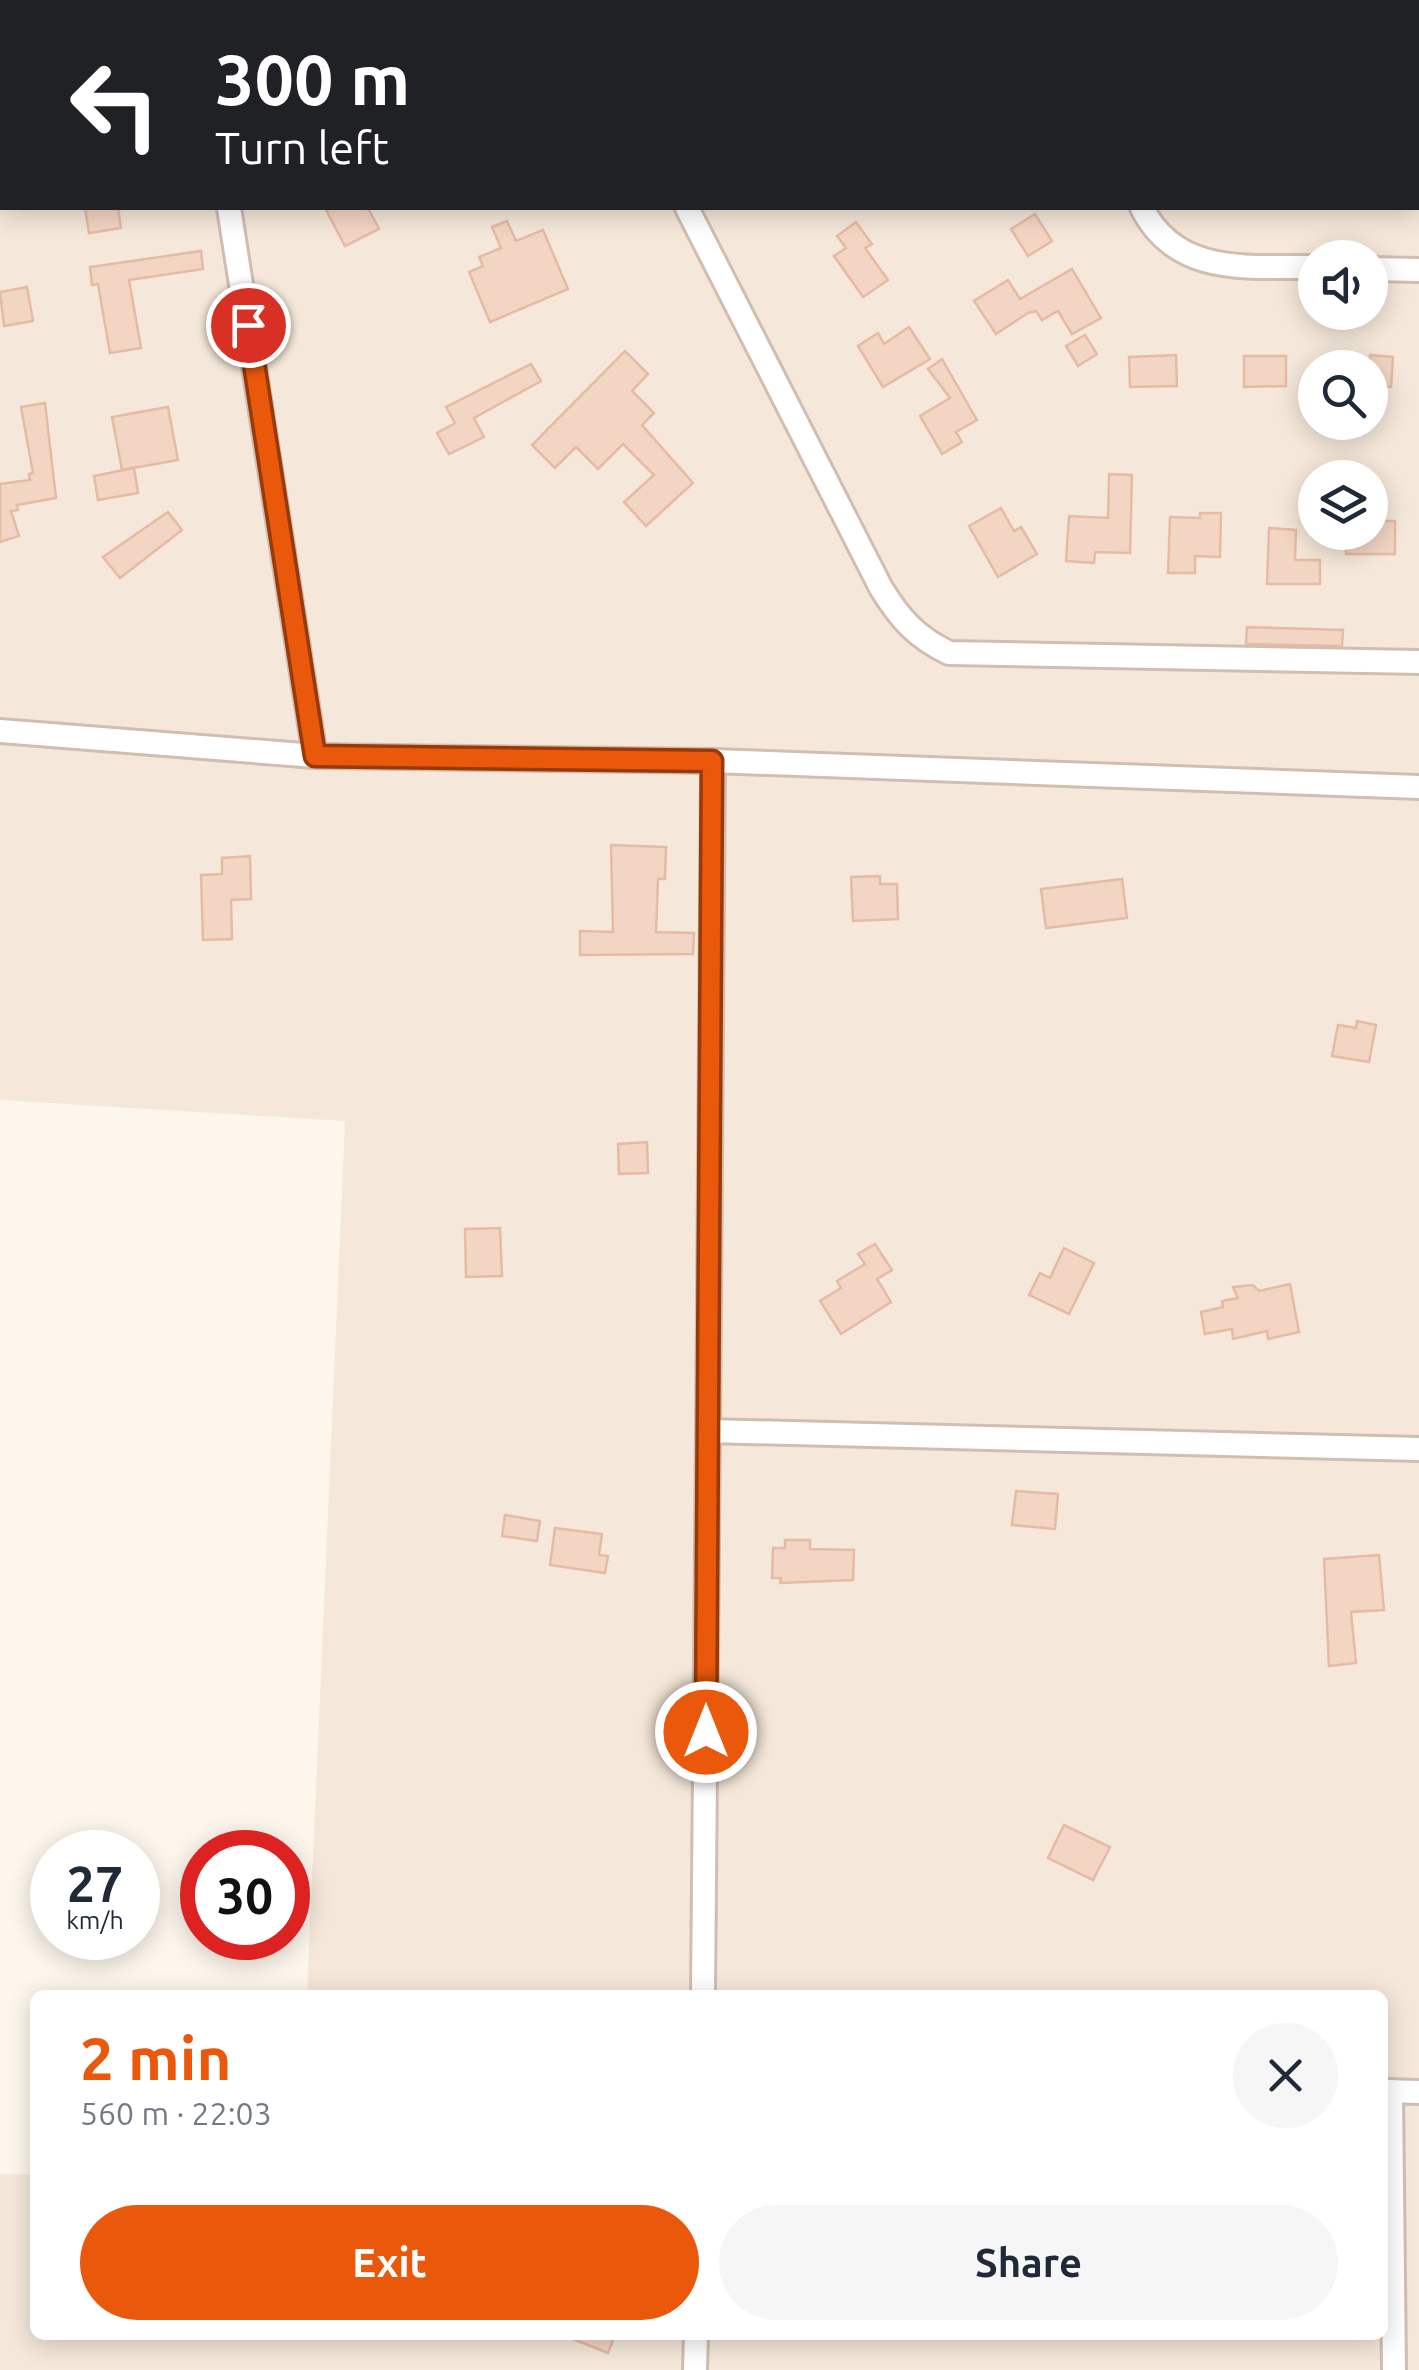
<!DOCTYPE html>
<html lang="en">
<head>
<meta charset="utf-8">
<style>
  :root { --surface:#fff; --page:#f6f6f7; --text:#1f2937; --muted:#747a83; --accent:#ea580c }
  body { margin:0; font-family:Ubuntu,sans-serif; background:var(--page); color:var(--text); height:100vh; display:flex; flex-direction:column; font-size:38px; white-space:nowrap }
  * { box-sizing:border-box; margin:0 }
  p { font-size:32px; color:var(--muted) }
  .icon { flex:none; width:55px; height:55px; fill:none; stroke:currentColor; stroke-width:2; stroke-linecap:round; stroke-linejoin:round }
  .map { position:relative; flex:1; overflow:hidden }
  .side { position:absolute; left:30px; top:1990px; width:1358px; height:350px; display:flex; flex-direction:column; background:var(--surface); border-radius:15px; box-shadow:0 5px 25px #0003 }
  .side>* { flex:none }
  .banner { position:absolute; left:0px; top:0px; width:1420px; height:210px; box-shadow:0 5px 25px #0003; background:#202124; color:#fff; overflow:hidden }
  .buttons { position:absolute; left:1298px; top:240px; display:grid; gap:20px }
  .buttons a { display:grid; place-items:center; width:90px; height:90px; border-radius:50%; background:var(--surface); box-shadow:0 5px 25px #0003; font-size:50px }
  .speed { position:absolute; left:30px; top:1830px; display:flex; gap:20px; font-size:50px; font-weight:700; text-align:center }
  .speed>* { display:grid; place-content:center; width:130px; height:130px; border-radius:50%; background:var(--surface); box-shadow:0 5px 25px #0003; line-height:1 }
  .speed small { font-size:25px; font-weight:400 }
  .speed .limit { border:15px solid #d22; background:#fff; color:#111 }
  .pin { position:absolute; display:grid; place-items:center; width:85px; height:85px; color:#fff; margin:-42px; border:5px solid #fff; border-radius:50%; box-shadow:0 2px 10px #0007 }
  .me { position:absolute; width:110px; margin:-55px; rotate:0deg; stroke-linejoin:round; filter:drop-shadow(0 0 8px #0008) }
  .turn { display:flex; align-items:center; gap:35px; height:210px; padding:0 50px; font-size:45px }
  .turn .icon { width:130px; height:130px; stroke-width:2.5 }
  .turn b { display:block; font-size:70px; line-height:85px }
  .round { display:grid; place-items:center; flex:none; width:105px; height:105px; border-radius:52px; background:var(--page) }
  .summary { display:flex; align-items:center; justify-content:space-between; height:170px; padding:0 50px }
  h1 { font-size:60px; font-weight:600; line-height:75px; color:var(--accent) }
  .primary-button { display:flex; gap:20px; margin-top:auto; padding:20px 50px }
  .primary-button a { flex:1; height:115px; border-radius:60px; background:var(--accent); color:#fff; font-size:40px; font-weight:600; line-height:115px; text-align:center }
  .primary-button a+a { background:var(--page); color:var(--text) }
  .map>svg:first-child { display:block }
  .residential { fill:#f5e8da; fill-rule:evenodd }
  .building { fill:#f3d5c3; stroke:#e6bba3; stroke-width:2.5 }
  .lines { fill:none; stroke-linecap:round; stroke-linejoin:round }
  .minor-casing { stroke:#d1beb0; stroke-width:28 }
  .minor { stroke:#fff; stroke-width:22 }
  .route-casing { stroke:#983908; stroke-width:25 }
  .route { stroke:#ea580c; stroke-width:18 }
</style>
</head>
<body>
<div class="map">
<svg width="1419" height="2370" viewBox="0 0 1419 2370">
  <rect width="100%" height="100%" fill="#fdf6ec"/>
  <path class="residential" d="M 0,0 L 1419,0 L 1419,2370 L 0,2370 L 0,2174 L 35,2175 L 35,2335 L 1382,2335 L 1382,1995 L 307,1995 L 345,1121 L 0,1100 ZM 2,2 L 1418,2 L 1418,208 L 2,208 ZM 1315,258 L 1370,258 L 1370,312 L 1315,312 ZM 1315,368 L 1370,368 L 1370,422 L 1315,422 ZM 1315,478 L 1370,478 L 1370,532 L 1315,532 Z"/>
  <g class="building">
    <path d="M 85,208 L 118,208 L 121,228 L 89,233 Z"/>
    <path d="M 325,208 L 368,208 L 379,229 L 345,246 Z"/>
    <path d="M 1035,214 L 1052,241 L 1028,256 L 1011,229 Z"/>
    <path d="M 507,221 L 516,241 L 543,230 L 568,289 L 490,322 L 469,272 L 483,266 L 479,257 L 501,248 L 492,227 Z"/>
    <path d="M 856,222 L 872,244 L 865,248 L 888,280 L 863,297 L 834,256 L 846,248 L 837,236 Z"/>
    <path d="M 201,251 L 203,269 L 129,280 L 141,348 L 110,353 L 98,284 L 92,285 L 90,267 Z"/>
    <path d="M 1072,269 L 1101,318 L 1072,334 L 1058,311 L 1042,320 L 1036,311 L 1028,313 L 996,334 L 974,301 L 1008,280 L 1020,299 Z"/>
    <path d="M 27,287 L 33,321 L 4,326 L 0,292 Z"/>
    <path d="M 909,327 L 930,359 L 883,387 L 858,346 L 878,333 L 884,344 Z"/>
    <path d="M 1085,335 L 1097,354 L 1078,366 L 1066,346 Z"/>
    <path d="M 625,351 L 648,374 L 632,391 L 654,413 L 642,425 L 693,483 L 646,526 L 624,502 L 654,475 L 623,444 L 598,469 L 576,447 L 555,468 L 532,445 Z"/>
    <path d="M 1176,355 L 1177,386 L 1130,387 L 1129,357 Z"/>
    <path d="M 1370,355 L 1393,357 L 1391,387 L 1370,386 Z"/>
    <path d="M 1244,356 L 1286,356 L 1286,386 L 1244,387 Z"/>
    <path d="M 942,359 L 977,420 L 956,432 L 962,442 L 942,454 L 920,416 L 950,398 L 928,369 Z"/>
    <path d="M 531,364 L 541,381 L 474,418 L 484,437 L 449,454 L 437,433 L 455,423 L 446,407 Z"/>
    <path d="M 45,403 L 56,498 L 17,505 L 18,510 L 11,511 L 19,536 L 0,542 L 0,484 L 30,480 L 29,474 L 33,473 L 21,407 Z"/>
    <path d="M 168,407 L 178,460 L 122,470 L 112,417 Z"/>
    <path d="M 134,468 L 138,493 L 98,500 L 94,476 Z"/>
    <path d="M 1109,474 L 1132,475 L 1130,553 L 1095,552 L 1094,563 L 1066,561 L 1069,516 L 1108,518 Z"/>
    <path d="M 1001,508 L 1014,531 L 1021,527 L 1037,554 L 998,577 L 969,526 Z"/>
    <path d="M 168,512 L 182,530 L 120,578 L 103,557 Z"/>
    <path d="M 1200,513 L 1221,513 L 1220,557 L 1195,556 L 1195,573 L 1168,573 L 1170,517 L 1200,518 Z"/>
    <path d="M 1370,521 L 1395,521 L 1395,554 L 1346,554 L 1346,534 L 1370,532 Z"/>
    <path d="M 1269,528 L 1296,530 L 1295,560 L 1320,560 L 1320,584 L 1267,584 Z"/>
    <path d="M 1247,627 L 1343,630 L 1342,646 L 1246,644 Z"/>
    <path d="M 611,845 L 666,847 L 665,879 L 658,879 L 656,932 L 694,933 L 693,954 L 580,955 L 580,931 L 613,932 Z"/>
    <path d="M 250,856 L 251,899 L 231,900 L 232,939 L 203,940 L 201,875 L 222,874 L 222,858 Z"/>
    <path d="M 880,876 L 880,884 L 897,884 L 898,919 L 853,921 L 851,877 Z"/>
    <path d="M 1122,879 L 1127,918 L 1046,928 L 1041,889 Z"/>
    <path d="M 1357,1021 L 1376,1025 L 1369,1062 L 1332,1056 L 1338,1025 L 1356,1028 Z"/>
    <path d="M 647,1142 L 648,1173 L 619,1174 L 618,1144 Z"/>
    <path d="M 500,1228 L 502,1276 L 466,1277 L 465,1229 Z"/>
    <path d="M 875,1244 L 892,1270 L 877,1279 L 891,1302 L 841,1334 L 820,1301 L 841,1288 L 837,1281 L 865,1264 L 858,1254 Z"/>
    <path d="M 1064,1248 L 1094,1263 L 1069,1314 L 1029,1295 L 1040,1273 L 1050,1278 Z"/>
    <path d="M 1290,1284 L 1299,1332 L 1268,1339 L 1267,1331 L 1233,1339 L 1232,1329 L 1205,1334 L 1201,1312 L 1223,1307 L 1222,1301 L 1238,1298 L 1233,1287 L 1253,1285 L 1259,1291 Z"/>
    <path d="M 1016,1491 L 1058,1494 L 1055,1529 L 1012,1525 Z"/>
    <path d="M 505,1515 L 540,1521 L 537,1541 L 502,1536 Z"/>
    <path d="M 555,1528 L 602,1534 L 599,1555 L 608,1556 L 605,1573 L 550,1565 Z"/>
    <path d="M 785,1540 L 810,1540 L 810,1549 L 854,1550 L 853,1580 L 780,1583 L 781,1578 L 772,1578 L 773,1548 L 785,1548 Z"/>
    <path d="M 1379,1555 L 1384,1610 L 1351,1612 L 1356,1663 L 1329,1666 L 1324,1559 Z"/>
    <path d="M 1064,1825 L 1110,1847 L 1093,1880 L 1048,1858 Z"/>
    <path d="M 563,2335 L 615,2335 L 608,2353 Z"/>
  </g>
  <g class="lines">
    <g class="minor-casing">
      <g id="minor">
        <path d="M 197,0 L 197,2"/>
        <path d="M 581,0 L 582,2"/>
        <path d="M 1036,0 L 1038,2"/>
        <path d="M 471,2 L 476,0"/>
        <path d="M 229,208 L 315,756"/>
        <path d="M 687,208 L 881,588 C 900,619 916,637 949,653 L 1419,662"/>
        <path d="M 1142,208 C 1177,277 1249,266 1315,267"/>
        <path d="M 1370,269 L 1419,270"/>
        <path d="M 0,731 L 315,756 L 713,761 L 1419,787"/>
        <path d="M 708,1431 L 713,761"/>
        <path d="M 703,1995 L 708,1431 L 1419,1449"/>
        <path d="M 1382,2091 L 1419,2092"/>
        <path d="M 1391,2091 L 1394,2370"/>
        <path d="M 695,2370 L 696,2335"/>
      </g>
    </g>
    <use href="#minor" class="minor"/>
  </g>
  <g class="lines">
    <g class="route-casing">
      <path id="route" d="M 248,325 L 315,756 L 712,761 L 706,1732"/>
    </g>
    <use href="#route" class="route"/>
  </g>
</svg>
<div class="buttons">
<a><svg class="icon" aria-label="sound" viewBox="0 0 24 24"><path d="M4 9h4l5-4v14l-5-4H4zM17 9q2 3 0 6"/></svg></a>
<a><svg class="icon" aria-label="search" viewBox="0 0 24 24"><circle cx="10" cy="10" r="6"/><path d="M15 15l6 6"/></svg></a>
<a><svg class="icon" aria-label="layers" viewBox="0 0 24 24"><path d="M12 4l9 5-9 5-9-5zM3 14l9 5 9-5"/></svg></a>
</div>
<div class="speed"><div>27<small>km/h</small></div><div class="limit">30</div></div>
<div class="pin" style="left:248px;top:325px;background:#d93025"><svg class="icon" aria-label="arrive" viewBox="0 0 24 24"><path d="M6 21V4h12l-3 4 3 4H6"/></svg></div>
<svg class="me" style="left:706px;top:1732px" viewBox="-20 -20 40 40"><circle r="17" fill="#ea580c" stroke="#fff" stroke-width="3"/><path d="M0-11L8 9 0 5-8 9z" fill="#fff"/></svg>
<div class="banner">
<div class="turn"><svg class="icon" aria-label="left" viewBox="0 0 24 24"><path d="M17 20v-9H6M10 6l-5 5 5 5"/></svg><div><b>300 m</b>Turn left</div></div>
</div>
<section class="side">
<div class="summary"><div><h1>2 min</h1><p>560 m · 22:03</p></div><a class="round"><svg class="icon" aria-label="close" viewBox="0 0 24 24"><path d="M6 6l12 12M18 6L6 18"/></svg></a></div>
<div class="primary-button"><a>Exit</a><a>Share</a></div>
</section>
</div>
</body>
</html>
